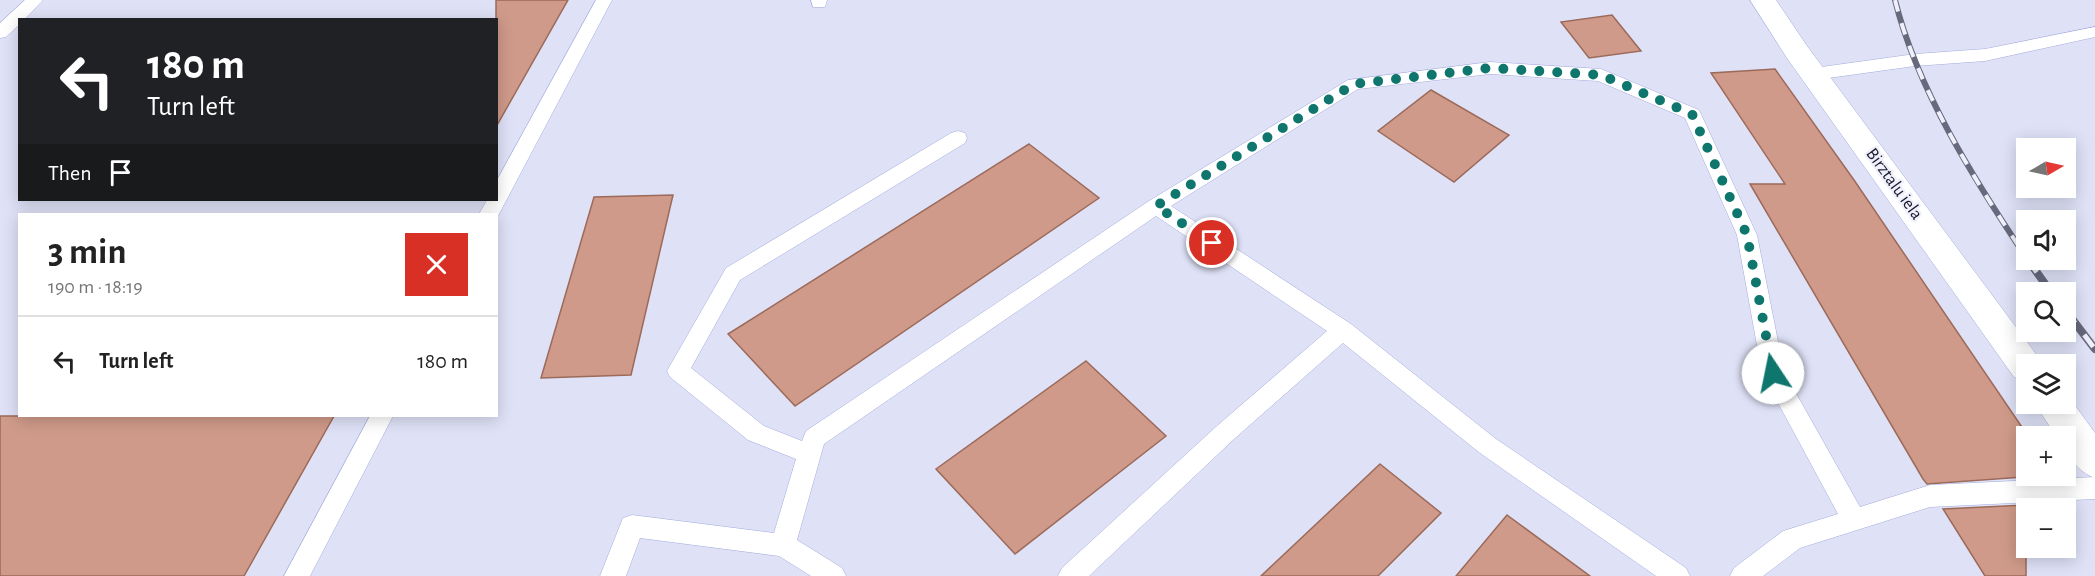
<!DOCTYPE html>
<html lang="en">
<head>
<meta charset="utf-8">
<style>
  :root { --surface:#fff; --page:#f2f2f2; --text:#222; --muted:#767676; --line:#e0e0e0 }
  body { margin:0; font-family:"Alegreya Sans",sans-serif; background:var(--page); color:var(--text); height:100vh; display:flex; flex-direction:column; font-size:22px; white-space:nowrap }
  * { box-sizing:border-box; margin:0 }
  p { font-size:20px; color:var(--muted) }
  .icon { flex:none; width:33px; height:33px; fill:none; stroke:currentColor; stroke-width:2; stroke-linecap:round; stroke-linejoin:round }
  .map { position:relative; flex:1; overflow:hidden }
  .sheet { position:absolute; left:18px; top:213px; width:480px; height:204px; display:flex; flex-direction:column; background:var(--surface); border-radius:0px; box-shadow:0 3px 15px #0003 }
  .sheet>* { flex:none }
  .top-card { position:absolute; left:18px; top:18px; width:480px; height:183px; border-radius:0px; box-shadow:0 3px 15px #0003; background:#202124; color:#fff; overflow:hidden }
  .needle { width:39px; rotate:81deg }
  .buttons { position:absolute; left:2016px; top:138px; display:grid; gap:12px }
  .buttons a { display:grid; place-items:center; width:60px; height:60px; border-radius:0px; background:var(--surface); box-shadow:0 3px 15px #0003; font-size:30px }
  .pin { position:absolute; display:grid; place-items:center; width:51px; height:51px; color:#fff; margin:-26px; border:3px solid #fff; border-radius:50%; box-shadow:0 2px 6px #0007 }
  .me { position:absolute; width:66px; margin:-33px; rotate:349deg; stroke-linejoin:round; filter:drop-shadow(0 0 4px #0008) }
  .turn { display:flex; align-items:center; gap:21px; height:126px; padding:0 30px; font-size:27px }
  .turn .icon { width:78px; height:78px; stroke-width:2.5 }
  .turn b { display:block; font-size:42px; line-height:51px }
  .then { display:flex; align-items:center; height:57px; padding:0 30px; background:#0003; gap:12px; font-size:22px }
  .round { display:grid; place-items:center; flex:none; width:63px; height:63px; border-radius:0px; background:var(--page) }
  .head { display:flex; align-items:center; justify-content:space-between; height:102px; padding:0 30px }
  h1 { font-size:36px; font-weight:700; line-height:45px }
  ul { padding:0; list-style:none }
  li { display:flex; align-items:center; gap:18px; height:90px; padding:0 30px; border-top:2px solid var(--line) }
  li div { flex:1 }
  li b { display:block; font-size:22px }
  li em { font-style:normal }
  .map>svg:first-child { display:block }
  .building { fill:#cf9a89; stroke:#9c6a5a; stroke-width:1.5 }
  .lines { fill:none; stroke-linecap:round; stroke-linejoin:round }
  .lane-casing { stroke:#a5abdb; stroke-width:1 }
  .street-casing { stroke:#a5abdb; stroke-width:1 }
  .lane { fill:#fff; fill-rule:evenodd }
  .street { fill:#fff; fill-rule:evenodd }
  .rail-far1-casing { stroke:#67697c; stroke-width:6 }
  .rail-casing { stroke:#67697c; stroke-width:8 }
  .rail-far1 { stroke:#eff0fb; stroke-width:4; stroke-dasharray:12; stroke-linecap:butt }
  .rail { stroke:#eff0fb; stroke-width:5; stroke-dasharray:15; stroke-linecap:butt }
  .route { stroke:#0f766e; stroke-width:10; stroke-dasharray:0 18 }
  .labels { text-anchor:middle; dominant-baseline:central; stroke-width:4.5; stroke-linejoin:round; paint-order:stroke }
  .street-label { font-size:18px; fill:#181a2b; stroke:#eff0fb }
</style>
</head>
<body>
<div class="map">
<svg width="2095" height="576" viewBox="0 0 2095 576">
  <rect width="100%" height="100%" fill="#dfe2f7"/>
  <g class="building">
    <path d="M 496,0 L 568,0 L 496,127 Z"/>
    <path d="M 1612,15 L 1641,51 L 1589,58 L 1561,22 Z"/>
    <path d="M 1775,69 L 1854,180 L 2028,436 L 2026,476 L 2037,476 L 1927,484 L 1923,479 L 1750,184 L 1785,184 L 1711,73 Z"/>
    <path d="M 1431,90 L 1509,135 L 1454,182 L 1378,131 Z"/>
    <path d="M 1029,144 L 1099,198 L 795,406 L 728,334 Z"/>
    <path d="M 673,195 L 631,375 L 541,378 L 594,197 Z"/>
    <path d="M 1086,361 L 1166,436 L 1015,554 L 936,469 Z"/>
    <path d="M 0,416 L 334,416 L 244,576 L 0,576 Z"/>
    <path d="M 1380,464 L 1441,513 L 1378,576 L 1261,576 Z"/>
    <path d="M 2026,505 L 2026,576 L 1985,576 L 1943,509 Z"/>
    <path d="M 1507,515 L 1590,576 L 1456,576 Z"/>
  </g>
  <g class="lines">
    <g class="lane-casing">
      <g id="lane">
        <path d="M 25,0 L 43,0 L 24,20 L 20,20 L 20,24 L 6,37 L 0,38 L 0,23 Z"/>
        <path d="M 596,0 L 612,0 L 499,214 L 496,218 L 496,214 L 479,214 L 487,200 L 496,200 L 496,182 Z"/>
        <path d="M 811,0 L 827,0 L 825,7 L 813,7 Z"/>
        <path d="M 2095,27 L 2095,37 L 1985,61 L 1915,66 L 1814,80 L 1808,78 L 1805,74 L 1808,70 L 1814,68 L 1915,54 L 1985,49 Z"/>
        <path d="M 1490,62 L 1601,69 L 1699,110 L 1757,235 L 1784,372 L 1860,507 L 1930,485 L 2095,477 L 2095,499 L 1930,507 L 1800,548 L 1763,576 L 1730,576 L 1734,568 L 1783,531 L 1838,514 L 1762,373 L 1737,235 L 1685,118 L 1598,81 L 1490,74 L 1358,89 L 1171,206 L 1351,324 L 1496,439 L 1686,568 L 1690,576 L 1656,576 L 1480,453 L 1343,343 L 1234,439 L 1089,576 L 1058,576 L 1062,568 L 1218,425 L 1327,331 L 1156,216 L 824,444 L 797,540 L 842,568 L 846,576 L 811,576 L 779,556 L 640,538 L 626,576 L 600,576 L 623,518 L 632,515 L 774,533 L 796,459 L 748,440 L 670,377 L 667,371 L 726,268 L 951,133 L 958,131 L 965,133 L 967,138 L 965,143 L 740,280 L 691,368 L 764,426 L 802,441 L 806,431 L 1149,201 L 1348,80 Z"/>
        <path d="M 370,416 L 393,416 L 310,576 L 284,576 Z"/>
      </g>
    </g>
    <g class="street-casing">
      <g id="street">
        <path d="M 1750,0 L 1776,0 L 1807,46 L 2038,357 L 2042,364 L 2026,364 L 2026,381 L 2014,377 L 1787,58 Z"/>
        <path d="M 2066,393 L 2095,433 L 2095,478 C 2077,471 2066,456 2066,436 L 2056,436 L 2035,404 L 2066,404 Z"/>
      </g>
    </g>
    <use href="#lane" class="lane"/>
    <use href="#street" class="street"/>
    <g class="rail-far1-casing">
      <path id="rail-far1" d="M 1895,0 C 1917,89 1975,181 2026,257"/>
    </g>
    <g class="rail-casing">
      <g id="rail">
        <path d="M 2028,260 L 2051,292"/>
        <path d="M 2066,311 L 2095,349"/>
      </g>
    </g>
    <use href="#rail-far1" class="rail-far1"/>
    <use href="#rail" class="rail"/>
  </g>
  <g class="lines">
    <path class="route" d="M 1212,243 L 1156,206 L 1354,84 L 1490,68 L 1601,75 L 1692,114 L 1747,235 L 1773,373"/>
  </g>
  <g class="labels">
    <g class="street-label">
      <text transform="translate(1894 184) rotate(54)">Birztalu iela</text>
    </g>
  </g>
</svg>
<div class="buttons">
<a><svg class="needle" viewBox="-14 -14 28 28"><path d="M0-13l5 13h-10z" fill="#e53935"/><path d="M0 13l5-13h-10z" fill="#767676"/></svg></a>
<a><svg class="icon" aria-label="sound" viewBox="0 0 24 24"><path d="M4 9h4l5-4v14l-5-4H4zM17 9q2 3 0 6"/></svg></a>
<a><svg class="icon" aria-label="search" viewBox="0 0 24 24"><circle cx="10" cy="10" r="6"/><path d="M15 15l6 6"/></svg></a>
<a><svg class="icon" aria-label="layers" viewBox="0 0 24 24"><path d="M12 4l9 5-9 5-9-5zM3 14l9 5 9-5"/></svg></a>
<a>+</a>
<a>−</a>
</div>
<div class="pin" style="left:1212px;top:243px;background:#d93025"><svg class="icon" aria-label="arrive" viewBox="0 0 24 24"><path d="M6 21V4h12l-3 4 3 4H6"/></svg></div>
<svg class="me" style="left:1773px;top:373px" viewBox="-20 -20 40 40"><circle r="19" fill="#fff"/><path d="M0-13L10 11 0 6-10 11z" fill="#0f766e"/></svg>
<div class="top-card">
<div class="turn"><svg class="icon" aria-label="left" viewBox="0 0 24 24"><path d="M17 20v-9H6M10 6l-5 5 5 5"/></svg><div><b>180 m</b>Turn left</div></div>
<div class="then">Then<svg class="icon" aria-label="arrive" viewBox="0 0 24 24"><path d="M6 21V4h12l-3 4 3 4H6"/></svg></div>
</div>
<section class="sheet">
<div class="head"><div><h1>3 min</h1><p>190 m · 18:19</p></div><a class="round" style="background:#d93025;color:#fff"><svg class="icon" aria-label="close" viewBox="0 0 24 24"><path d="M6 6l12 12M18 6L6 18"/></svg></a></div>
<ul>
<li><svg class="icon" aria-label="left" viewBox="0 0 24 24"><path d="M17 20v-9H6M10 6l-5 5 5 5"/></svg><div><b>Turn left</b></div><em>180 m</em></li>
</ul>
</section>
</div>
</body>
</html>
